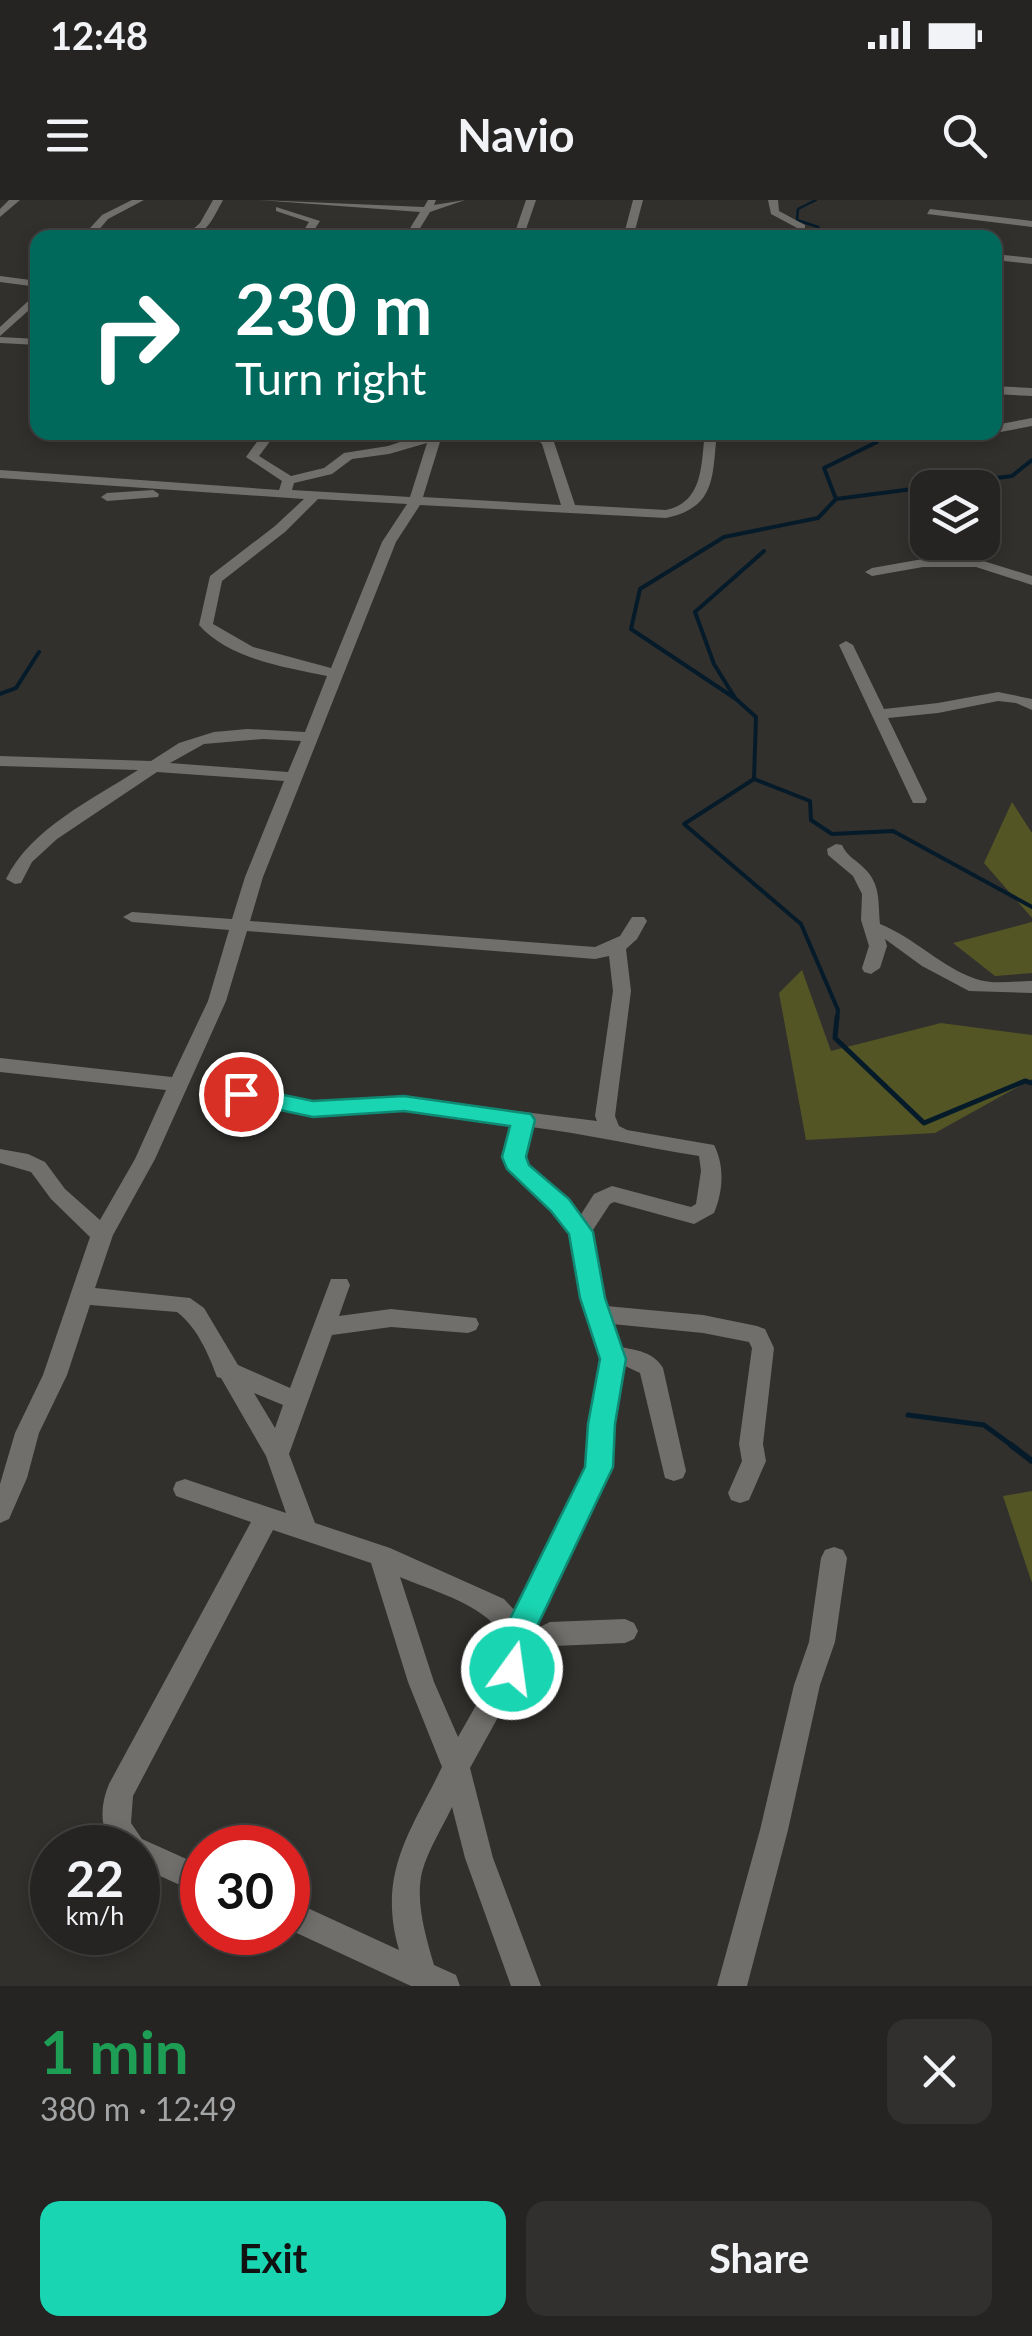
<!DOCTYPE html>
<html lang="en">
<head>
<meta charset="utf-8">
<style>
  :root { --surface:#252422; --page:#31302f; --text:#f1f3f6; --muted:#a3a4a5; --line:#424140; --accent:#19d5b2 }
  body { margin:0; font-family:Lato,sans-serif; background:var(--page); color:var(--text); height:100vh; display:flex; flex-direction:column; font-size:38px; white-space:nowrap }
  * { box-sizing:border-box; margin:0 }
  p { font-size:32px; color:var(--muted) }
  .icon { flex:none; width:55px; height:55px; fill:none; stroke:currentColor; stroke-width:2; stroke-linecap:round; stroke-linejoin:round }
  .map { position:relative; height:1786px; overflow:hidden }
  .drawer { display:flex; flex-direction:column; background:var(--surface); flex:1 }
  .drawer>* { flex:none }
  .banner { position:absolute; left:30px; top:30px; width:972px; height:210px; border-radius:20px; box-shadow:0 5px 15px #0003,0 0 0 2px var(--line); background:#00695c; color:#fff; overflow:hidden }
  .tools { position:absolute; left:910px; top:270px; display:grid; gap:20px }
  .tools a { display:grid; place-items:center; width:90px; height:90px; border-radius:20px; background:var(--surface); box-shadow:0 5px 15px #0003,0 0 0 2px var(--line); font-size:50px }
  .speed { position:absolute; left:30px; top:1625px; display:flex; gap:20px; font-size:50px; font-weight:700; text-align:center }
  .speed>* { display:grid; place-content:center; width:130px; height:130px; border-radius:50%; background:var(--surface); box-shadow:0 5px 15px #0003,0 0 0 2px var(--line); line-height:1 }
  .speed small { font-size:25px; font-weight:400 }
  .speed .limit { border:15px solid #d22; background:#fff; color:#111 }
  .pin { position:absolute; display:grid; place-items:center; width:85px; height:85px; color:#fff; margin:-42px; border:5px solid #fff; border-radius:50%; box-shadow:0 2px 10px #0007 }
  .me { position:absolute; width:110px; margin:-55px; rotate:14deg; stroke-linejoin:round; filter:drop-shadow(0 0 8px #0008) }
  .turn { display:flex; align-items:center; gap:35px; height:210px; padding:0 40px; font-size:45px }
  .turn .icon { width:130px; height:130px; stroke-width:2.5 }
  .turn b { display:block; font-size:70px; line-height:85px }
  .round { display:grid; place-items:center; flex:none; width:105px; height:105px; border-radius:20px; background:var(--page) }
  .summary { display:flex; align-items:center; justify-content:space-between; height:170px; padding:0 40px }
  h1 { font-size:60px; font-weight:700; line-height:75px; color:#1e9e55 }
  .primary-button { display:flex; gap:20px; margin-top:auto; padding:20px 40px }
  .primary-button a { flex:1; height:115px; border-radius:20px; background:var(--accent); color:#111; font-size:40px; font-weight:700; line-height:115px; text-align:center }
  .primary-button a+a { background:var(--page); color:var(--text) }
  .status { display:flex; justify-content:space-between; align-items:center; height:70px; padding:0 50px; background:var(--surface); direction:ltr }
  .status svg { height:28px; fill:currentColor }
  header { display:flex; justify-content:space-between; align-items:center; height:130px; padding:0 40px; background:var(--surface); font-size:45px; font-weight:700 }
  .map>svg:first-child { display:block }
  .green { fill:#545525 }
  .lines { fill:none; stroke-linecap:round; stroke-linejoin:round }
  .stream-far3 { stroke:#061b2a; stroke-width:2.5 }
  .stream-far2 { stroke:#061b2a; stroke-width:4 }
  .stream-far1 { stroke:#061b2a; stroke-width:5 }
  .stream { stroke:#061b2a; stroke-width:6 }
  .minor { fill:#706f6c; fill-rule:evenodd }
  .route { fill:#19d5b2; stroke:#108a74; stroke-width:2.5 }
</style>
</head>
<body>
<div class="status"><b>12:48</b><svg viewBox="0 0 49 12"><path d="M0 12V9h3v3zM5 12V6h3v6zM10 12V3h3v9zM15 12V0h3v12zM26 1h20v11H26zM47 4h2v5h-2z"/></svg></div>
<header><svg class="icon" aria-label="menu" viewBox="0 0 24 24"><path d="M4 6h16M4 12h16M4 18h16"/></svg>Navio<svg class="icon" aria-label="search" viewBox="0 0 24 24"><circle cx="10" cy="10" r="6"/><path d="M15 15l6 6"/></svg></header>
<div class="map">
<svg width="1032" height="1786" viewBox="0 0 1032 1786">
  <rect width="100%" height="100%" fill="#31302d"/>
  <g class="green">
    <path d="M 1012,602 L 1032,633 L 1032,718 L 984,663 Z"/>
    <path d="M 1032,722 L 1032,773 L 995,776 L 953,743 Z"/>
    <path d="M 802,770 L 831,851 L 941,823 L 1032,835 L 1032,879 L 935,933 L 806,940 L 779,793 Z"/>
    <path d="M 1032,1291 L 1032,1383 L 1003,1296 Z"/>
  </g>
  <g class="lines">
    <path class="stream-far3" d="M 816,0 L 798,9 L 797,20 L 818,27 L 826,38"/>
    <g class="stream-far2">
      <path d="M 836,299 L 824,268 L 877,242 L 877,232"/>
      <path d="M 0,494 L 16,488 L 39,452"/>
      <path d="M 735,498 L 714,464 L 695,412 L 764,351"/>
      <path d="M 754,579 L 810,601 L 811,620 L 832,634 L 893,631 L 1032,707"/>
      <path d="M 837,820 L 838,810 L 801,724 L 684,624 L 754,579 L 756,517 L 736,499 L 631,429 L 640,389 L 724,337 L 818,318 L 836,299 L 1012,276 L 1032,260"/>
    </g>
    <g class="stream-far1">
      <path d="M 837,817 L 835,838 L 924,923 L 1025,881 L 1032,883"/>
      <path d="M 908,1215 L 984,1225 L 1014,1247"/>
    </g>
    <path class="stream" d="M 1011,1245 L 1032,1261"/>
    <g class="minor">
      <path d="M 9,0 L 20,0 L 0,17 L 0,9 Z"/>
      <path d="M 132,0 L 144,0 L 108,19 L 92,38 L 81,38 L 102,15 Z"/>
      <path d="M 213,0 L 223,0 C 213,18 206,38 183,38 L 200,23 Z"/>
      <path d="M 259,0 L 424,7 L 428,0 L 436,0 L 434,5 L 465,0 L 430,12 L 414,38 L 404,38 L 420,12 Z"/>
      <path d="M 526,0 L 536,0 L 523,38 L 513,38 Z"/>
      <path d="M 633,0 L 643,0 L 633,38 L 623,38 Z"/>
      <path d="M 768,0 L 778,0 L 779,11 L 805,25 L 805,29 L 799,29 L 771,14 Z"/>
      <path d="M 276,7 L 320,21 L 309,38 L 299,38 L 309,22 L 276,11 Z"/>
      <path d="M 930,9 L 1032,21 L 1032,27 L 927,14 Z"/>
      <path d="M 360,30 L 387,36 L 388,38 L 357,35 Z"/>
      <path d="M 995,54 L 1032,58 L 1032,64 L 995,60 Z"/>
      <path d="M 0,76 L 38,81 L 38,87 L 0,82 Z"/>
      <path d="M 38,92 L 38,102 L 0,136 L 0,127 Z"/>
      <path d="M 0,137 L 38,139 L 38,145 L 0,143 Z"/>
      <path d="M 995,186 L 1032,188 L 1032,196 L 995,194 Z"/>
      <path d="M 1032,218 L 1032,226 L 995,233 L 994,232 L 995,225 Z"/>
      <path d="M 264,232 L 277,232 L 259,256 L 291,276 L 324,268 L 344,253 L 388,246 L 430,232 L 443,232 L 423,297 L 561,305 L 542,244 L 529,232 L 543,232 L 554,242 L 575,305 L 666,310 C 704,302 701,264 705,232 L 717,232 C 712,276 717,307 666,318 L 420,305 L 396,342 L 263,677 L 250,721 L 595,747 L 620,736 L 632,717 L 644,717 L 647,721 L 637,739 L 626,749 L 631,791 L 615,916 L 619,926 L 627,930 L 714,945 C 725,966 723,992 714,1013 L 694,1024 L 614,1002 L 610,1004 L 591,1033 L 603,1098 L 606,1106 L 703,1115 L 757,1126 L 765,1129 L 774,1148 L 763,1244 L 766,1261 L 749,1300 L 740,1303 L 731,1300 L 728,1293 L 742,1261 L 739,1244 L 752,1148 L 749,1142 L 703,1133 L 612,1124 L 620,1147 C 636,1150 654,1152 663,1168 L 686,1271 L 683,1278 L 674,1281 L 665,1278 L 640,1173 L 623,1165 L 613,1224 L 611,1267 L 534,1430 L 550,1422 L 625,1419 L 634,1423 L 638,1431 L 634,1439 L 625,1443 L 554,1446 L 529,1461 L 470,1568 L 493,1658 L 541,1786 L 511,1786 L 465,1658 L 452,1607 C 442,1628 428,1650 422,1672 C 415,1702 426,1737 434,1765 L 456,1775 L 460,1786 L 411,1786 L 288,1729 L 288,1699 L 399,1750 C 377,1673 410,1633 442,1567 L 408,1482 L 371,1363 L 273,1330 L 133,1596 L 131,1623 L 142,1639 L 202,1666 L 202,1695 L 138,1666 L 138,1648 L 114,1648 C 99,1628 100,1606 109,1584 L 251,1322 L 176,1296 L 173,1289 L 176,1282 L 185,1279 L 286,1313 L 266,1256 L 221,1178 L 217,1177 C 209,1155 197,1127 177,1112 L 90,1105 L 67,1175 L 39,1233 L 27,1278 L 9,1319 L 0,1323 L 0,1284 L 15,1233 L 43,1175 L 90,1037 L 51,999 L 31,972 L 0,963 L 0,949 L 28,954 L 45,962 L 65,989 L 100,1020 L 135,959 L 166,890 L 0,872 L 0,858 L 172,877 L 208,801 L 229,730 L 132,722 L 123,717 L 132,712 L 232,719 L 245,677 L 284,581 L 157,572 L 57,639 L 32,662 L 21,683 L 15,684 L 6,679 C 31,628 92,600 138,570 L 0,566 L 0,556 L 151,561 L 179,543 L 214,532 L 247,529 L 305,532 L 327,476 C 284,467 229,459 199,425 L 210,376 L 275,326 L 304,299 L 0,278 L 0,270 L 279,290 L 282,281 L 246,257 ZM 427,243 L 410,297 L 292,290 L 294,283 L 332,274 L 352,259 L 389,254 ZM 318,299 L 407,304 L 382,342 L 331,468 L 253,447 L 213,424 L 222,381 L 285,332 ZM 263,539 L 301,541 L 288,572 L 170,563 L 204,544 ZM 247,731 L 595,759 L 609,756 L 613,791 L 595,916 L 597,921 L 404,897 L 313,902 L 241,887 L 231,894 L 241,901 L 313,916 L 404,911 L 512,925 L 504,957 L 512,974 L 552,1010 L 569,1034 L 581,1098 L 601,1159 L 589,1224 L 587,1267 L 516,1412 L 504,1399 L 390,1348 L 315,1323 L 289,1254 L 332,1135 L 391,1127 L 468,1133 L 476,1130 L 479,1124 L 476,1118 L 391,1109 L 339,1116 L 350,1085 L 347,1079 L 331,1079 L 290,1188 L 238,1165 L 204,1108 L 190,1098 L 95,1088 L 113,1035 L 155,959 L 226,801 ZM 531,927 C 588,934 642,947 699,956 L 701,971 L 696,1004 L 691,1007 L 612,986 L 594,994 L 580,1016 L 568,1000 L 528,965 L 524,957 ZM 254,1193 L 283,1205 L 275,1228 ZM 400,1377 C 434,1392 502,1408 507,1451 L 458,1537 L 434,1482 Z"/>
      <path d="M 153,290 L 159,294 L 158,297 L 107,301 L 101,297 L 107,293 Z"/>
      <path d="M 923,359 L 977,359 L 1032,376 L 1032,385 L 976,367 L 923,367 L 872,376 L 865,372 L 872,368 Z"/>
      <path d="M 846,441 L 853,445 L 884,509 L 938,503 L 998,492 L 1032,499 L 1032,510 L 1016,503 L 998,501 L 938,513 L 888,518 L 927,599 L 925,603 L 913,603 L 839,445 Z"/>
      <path d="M 836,644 L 842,645 C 847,657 857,660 865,669 C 881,685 878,703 880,724 C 915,738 941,767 976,779 C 992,785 1015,781 1032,781 L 1032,793 L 969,791 L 922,766 L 885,739 L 887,746 L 880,768 L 871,774 L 864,772 L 862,768 L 869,746 L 861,720 L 862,694 L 853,676 L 828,655 L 827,649 Z"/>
      <path d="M 834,1347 L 843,1350 L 847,1358 L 835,1442 L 820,1485 L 788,1630 L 747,1786 L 717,1786 L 760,1630 L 794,1485 L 809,1442 L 821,1358 L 825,1350 Z"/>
    </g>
  </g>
  <path class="route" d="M 241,886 L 313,901 L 404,896 L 531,914 L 535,920 L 526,957 L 529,965 L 569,999 L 593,1032 L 605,1098 L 626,1159 L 615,1224 L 613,1267 L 533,1435 L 536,1452 L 523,1479 L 512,1483 L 501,1479 L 497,1469 L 505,1451 L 502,1435 L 585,1267 L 588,1224 L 600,1159 L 580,1098 L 569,1034 L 551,1011 L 507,969 L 502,957 L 510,926 L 404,911 L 313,917 L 233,900 L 230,894 Z"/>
</svg>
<div class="tools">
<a><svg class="icon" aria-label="layers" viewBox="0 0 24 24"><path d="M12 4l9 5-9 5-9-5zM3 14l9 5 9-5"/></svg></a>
</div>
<div class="speed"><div>22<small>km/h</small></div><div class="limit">30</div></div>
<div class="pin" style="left:241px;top:894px;background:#d93025"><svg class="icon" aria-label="arrive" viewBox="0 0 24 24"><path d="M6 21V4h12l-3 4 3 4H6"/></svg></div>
<svg class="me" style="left:512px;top:1469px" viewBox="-20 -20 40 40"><circle r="17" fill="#19d5b2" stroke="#fff" stroke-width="3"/><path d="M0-11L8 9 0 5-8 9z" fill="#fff"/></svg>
<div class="banner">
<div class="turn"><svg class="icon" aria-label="right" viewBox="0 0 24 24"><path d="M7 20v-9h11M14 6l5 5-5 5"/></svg><div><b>230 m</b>Turn right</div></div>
</div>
</div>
<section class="drawer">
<div class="summary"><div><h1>1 min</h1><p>380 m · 12:49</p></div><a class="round"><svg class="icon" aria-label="close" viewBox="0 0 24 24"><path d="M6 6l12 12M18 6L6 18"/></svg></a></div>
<div class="primary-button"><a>Exit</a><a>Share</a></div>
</section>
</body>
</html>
